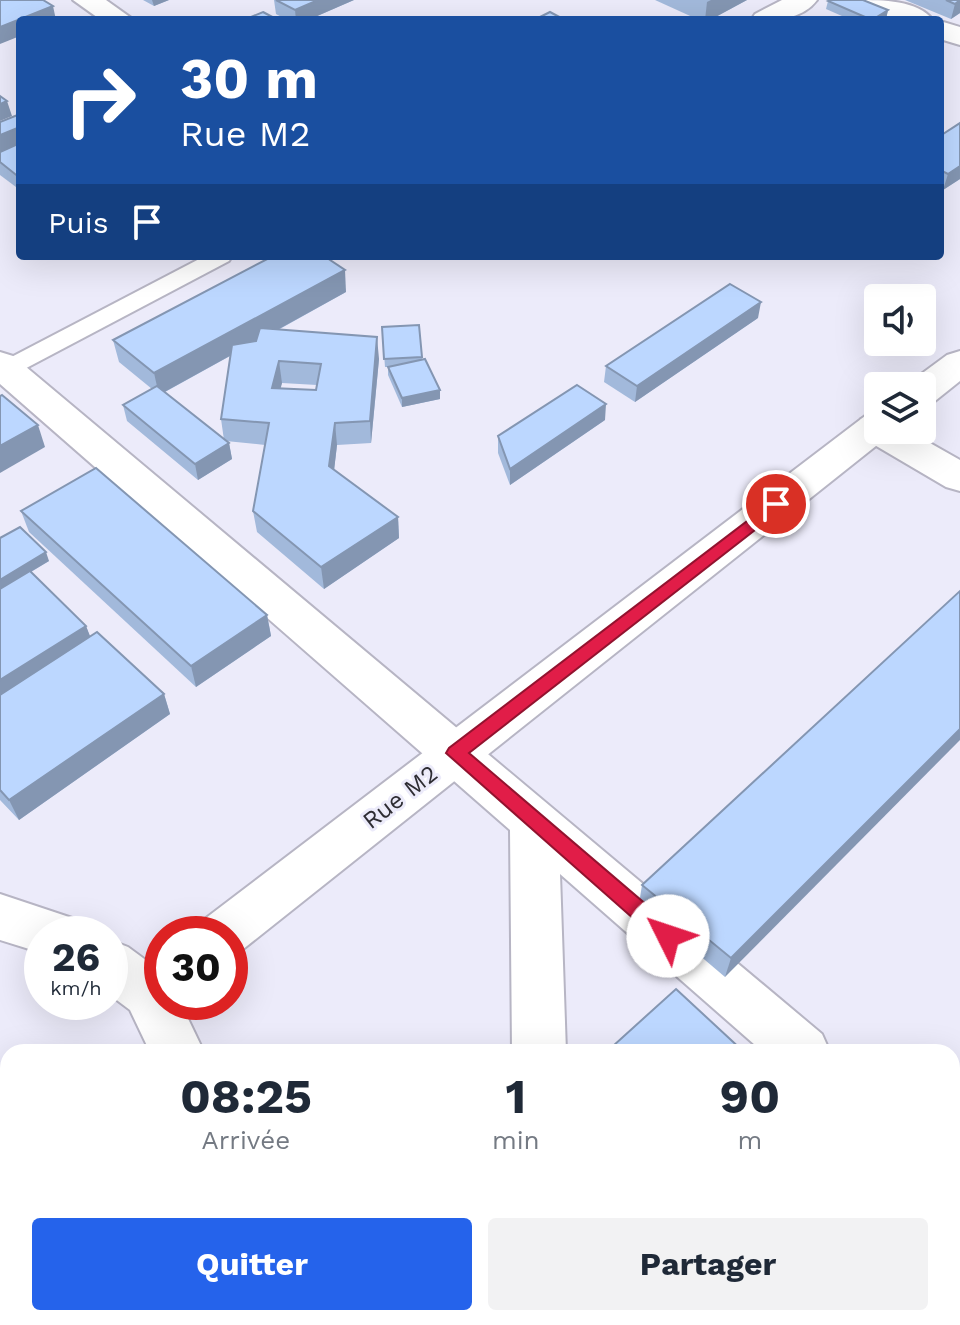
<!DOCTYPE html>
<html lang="fr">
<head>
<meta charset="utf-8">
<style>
  :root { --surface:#fff; --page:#f2f2f3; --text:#1f2937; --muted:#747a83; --accent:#2563eb }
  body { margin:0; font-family:"Work Sans",sans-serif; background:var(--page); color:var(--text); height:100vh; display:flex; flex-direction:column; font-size:30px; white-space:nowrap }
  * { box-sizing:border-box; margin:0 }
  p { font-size:26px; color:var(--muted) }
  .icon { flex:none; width:44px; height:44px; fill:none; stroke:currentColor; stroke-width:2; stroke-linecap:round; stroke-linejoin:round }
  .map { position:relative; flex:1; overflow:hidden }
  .sheet { position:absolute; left:0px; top:1044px; width:960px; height:282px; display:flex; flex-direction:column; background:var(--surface); border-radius:24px 24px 0 0; box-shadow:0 8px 32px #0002 }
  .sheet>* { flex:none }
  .top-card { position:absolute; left:16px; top:16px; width:928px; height:244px; border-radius:8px; box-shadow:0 8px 32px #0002; background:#1a4fa0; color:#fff; overflow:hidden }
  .controls { position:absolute; left:864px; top:284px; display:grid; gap:16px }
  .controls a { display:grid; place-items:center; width:72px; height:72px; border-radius:8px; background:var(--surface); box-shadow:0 8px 32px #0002; font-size:40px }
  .speed { position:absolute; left:24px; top:916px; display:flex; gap:16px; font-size:40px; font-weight:700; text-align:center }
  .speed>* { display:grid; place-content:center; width:104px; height:104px; border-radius:50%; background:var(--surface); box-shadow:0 8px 32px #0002; line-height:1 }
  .speed small { font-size:20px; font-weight:400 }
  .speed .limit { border:12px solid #d22; background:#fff; color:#111 }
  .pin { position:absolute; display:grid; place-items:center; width:68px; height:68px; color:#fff; margin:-34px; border:4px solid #fff; border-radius:50%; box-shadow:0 2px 8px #0007 }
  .me { position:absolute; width:88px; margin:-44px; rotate:311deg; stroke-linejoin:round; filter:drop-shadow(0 0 6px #0008) }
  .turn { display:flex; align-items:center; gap:28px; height:168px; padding:0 32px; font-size:36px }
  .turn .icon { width:104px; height:104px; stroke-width:2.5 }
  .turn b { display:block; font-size:56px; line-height:68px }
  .then { display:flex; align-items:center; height:76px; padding:0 32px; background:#0003; gap:16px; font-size:30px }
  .eta { display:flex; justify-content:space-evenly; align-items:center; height:136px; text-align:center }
  .eta b { font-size:48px; font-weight:700; line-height:56px }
  .cta { display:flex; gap:16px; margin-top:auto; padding:16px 32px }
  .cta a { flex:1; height:92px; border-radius:8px; background:var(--accent); color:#fff; font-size:32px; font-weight:700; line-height:92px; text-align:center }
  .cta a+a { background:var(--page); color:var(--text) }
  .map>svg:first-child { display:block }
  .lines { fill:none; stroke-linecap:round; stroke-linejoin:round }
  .lane-casing { stroke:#b7b5c4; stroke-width:4 }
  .street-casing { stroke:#b7b5c4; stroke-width:4 }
  .secondary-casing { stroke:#b7b5c4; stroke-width:4 }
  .highway-casing { stroke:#d1d1d2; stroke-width:4 }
  .lane { fill:#fff; fill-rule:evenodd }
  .street { fill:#fff; fill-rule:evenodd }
  .secondary { fill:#fff; fill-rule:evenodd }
  .highway { fill:#c06fc7; fill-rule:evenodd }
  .wall { fill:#a2b9db; fill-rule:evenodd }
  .shaded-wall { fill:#8496b2 }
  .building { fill:#bcd7ff; stroke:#8496b2; stroke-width:2; fill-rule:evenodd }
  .route { fill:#e11d48; stroke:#92132f; stroke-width:2 }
  .labels { text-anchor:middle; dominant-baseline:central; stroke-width:6; stroke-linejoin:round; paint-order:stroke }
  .street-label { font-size:24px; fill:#2e2d33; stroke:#ecebfa }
</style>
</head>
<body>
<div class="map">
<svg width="960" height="1325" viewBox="0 0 960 1325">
  <rect width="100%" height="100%" fill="#ecebfa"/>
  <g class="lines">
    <g class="lane-casing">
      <path id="lane" d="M 205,256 L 232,256 L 229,261 L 15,374 L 0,375 L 0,363 Z"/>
    </g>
    <g class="street-casing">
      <g id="street">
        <path d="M 73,0 L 106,0 L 134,20 L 101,20 Z"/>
        <path d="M 782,0 L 817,0 C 801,21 774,20 751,20 L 755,14 Z"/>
        <path d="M 858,0 C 882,0 918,0 933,20 C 909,20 874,22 858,0 Z"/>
        <path d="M 940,21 L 960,27 L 960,45 L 940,39 Z"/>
        <path d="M 0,352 L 13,356 L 822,1034 L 830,1052 L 763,1052 L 560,874 L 566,1052 L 512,1052 L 510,830 L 0,384 Z"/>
        <path d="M 874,415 L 878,416 L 878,430 L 907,430 L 960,460 L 960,491 L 946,487 L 861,437 L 855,428 L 861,419 Z"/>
        <path d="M 952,1152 L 960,1156 L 960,1217 L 952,1213 Z"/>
        <path d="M 440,1318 L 500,1318 L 498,1325 L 438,1325 Z"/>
      </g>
    </g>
    <g class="secondary-casing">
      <g id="secondary">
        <path d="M 960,351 L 960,381 L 935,401 L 922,404 L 922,386 L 907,386 L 909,383 L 947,355 Z"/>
        <path d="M 878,412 L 878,430 L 894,430 L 891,434 L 242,950 L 230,955 L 230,934 L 199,934 L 206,918 L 865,416 Z"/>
        <path d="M 0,894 L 72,918 L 79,934 L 42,934 L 42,953 L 0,940 Z"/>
        <path d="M 110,940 L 128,947 L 162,972 L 162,1002 L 180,1002 L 204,1052 L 150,1052 L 130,1010 L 110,995 Z"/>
      </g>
    </g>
    <g class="highway-casing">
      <rect id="highway" x="127" y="1318" width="60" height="7"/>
    </g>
    <use href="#lane" class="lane"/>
    <use href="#street" class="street"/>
    <use href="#secondary" class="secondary"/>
    <use href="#highway" class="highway"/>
  </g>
  <g class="wall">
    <path d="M 143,0 L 169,0 L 154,6 Z"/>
    <path d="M 274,0 L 354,0 L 308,20 L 287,20 L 276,14 Z"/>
    <path d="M 655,0 L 747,0 L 710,20 L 699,20 Z"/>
    <path d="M 905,0 L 960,0 L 960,13 L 951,19 Z"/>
    <path d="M 828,1 L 888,10 L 886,19 L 884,20 L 851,20 L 826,9 Z"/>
    <path d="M 20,114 L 20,190 L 0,175 L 0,122 Z"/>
    <path d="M 960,123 L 960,179 L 943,190 L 940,188 L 940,136 Z"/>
    <path d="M 346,292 L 278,330 L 379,359 L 371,443 L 337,445 L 334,470 L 398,517 L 399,538 L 324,589 L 257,532 L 253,511 L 265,445 L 226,441 L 229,443 L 232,459 L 198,480 L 127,421 L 123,405 L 152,389 L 119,362 L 113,340 ZM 230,356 L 221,419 L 224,440 L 165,392 ZM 282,383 L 317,385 L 316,390 L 280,388 Z"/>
    <path d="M 758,318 L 635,402 L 604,382 L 606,366 Z"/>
    <path d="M 419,325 L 422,359 L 440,390 L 440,399 L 402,407 L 388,375 L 388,367 L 385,367 L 382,327 Z"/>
    <path d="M 605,420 L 510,485 L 498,453 L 498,436 Z"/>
    <path d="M 21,511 L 267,615 L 271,636 L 196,687 L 29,532 Z"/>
    <path d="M 0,538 L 49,561 L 31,572 L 86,626 L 90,637 L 164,694 L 170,714 L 19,820 L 0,800 Z"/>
    <path d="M 960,591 L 725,977 L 639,904 L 642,885 Z"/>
    <path d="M 960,1278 L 960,1325 L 924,1325 L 929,1318 L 952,1318 L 952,1289 Z"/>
    <path d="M 635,1318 L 667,1318 L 661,1325 L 642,1325 Z"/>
    <path d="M 727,1318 L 801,1318 L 801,1325 L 733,1325 Z"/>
  </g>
  <g class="shaded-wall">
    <path d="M 152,0 L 169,0 L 154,6 Z"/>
    <path d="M 318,0 L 354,0 L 308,20 L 296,20 L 295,10 Z"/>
    <path d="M 711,0 L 747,0 L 710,20 L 705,20 L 707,2 Z"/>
    <path d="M 960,0 L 960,13 L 951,19 L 955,4 Z"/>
    <path d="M 53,6 L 56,20 L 20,20 L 20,36 L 0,44 L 0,27 Z"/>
    <path d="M 888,10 L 886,19 L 884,20 L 872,20 Z"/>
    <path d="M 7,101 L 12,116 L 0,121 L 0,104 Z"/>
    <path d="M 20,127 L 20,144 L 0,153 L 0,135 Z"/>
    <path d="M 960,166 L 960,179 L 943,190 L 948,174 Z"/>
    <path d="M 345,270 L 346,292 L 159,395 L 154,373 Z"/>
    <path d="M 761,302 L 758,318 L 635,402 L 637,386 Z"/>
    <path d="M 377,337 L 379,359 L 371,443 L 370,421 Z"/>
    <path d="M 279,361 L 282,383 L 275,410 L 272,388 Z"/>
    <path d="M 440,390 L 440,399 L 402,407 L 402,398 Z"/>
    <path d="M 606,404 L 605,420 L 510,485 L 510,469 Z"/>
    <path d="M 335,423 L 337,445 L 332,488 L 329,466 Z"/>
    <path d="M 38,425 L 45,447 L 0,473 L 0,446 Z"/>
    <path d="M 229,443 L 232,459 L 198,480 L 195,464 Z"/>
    <path d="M 398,517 L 399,538 L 324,589 L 321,567 Z"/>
    <path d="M 46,552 L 49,561 L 0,590 L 0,580 Z"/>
    <path d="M 267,615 L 271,636 L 196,687 L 191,666 Z"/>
    <path d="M 86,626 L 92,641 L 0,699 L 0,680 Z"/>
    <path d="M 164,694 L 170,714 L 19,820 L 9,800 Z"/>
    <path d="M 960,729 L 960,740 L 725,977 L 731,958 Z"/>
    <path d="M 662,1318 L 667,1318 L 661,1325 L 656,1325 Z"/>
  </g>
  <g class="building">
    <path d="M 0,0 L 43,0 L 53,6 L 0,27 Z"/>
    <path d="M 276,0 L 318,0 L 295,10 Z"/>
    <path d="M 830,0 L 863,0 L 888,10 L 872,20 L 828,1 Z"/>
    <path d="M 946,0 L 960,0 L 955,4 Z"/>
    <path d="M 263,12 L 278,20 L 244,20 Z"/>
    <path d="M 550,12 L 565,20 L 534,20 Z"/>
    <path d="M 0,96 L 7,101 L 0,104 Z"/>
    <path d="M 20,114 L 20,127 L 0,135 L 0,122 Z"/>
    <path d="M 960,123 L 960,166 L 948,174 L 940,170 L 940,136 Z"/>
    <path d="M 20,143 L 20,178 L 0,162 L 0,152 Z"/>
    <path d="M 273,256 L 324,256 L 345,270 L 154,373 L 113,340 Z"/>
    <path d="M 730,284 L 761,302 L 637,386 L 606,366 Z"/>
    <path d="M 419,325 L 422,357 L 384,359 L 382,327 Z"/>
    <path d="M 260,328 L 377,337 L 370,421 L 335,423 L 329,466 L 398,517 L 321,567 L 253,511 L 269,423 L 221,419 L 232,345 L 256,341 ZM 279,361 L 321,364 L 316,390 L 272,388 Z"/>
    <path d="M 425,359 L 440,390 L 402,398 L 388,367 Z"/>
    <path d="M 577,385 L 606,404 L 510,469 L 498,436 Z"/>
    <path d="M 157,386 L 229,443 L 195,464 L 123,405 Z"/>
    <path d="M 2,395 L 38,425 L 0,446 L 0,396 Z"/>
    <path d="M 96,468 L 267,615 L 191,666 L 21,511 Z"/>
    <path d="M 20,527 L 46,552 L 0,580 L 0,538 Z"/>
    <path d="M 30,571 L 86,626 L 0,680 L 0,589 Z"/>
    <path d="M 960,591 L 960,729 L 731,958 L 642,885 Z"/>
    <path d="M 97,632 L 164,694 L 9,800 L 0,790 L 0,695 Z"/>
    <path d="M 676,989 L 744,1052 L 619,1052 L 613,1046 Z"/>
    <path d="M 960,1280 L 960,1325 L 935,1325 L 929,1320 L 931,1318 L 952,1318 L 952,1291 Z"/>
    <path d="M 646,1318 L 662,1318 L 656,1325 L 653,1325 Z"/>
    <path d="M 734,1318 L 801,1318 L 804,1321 L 800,1325 L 740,1325 Z"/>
  </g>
  <path class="route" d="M 776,499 L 782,500 L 784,504 L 782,509 L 469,753 L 676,930 L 679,936 L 676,943 L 668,946 L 661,943 L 446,753 L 449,748 Z"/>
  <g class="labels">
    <g class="street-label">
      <text transform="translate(400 797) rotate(-38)">Rue M2</text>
    </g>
  </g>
</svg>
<div class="controls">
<a><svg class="icon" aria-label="sound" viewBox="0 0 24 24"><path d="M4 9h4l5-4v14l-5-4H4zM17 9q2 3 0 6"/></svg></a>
<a><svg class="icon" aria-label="layers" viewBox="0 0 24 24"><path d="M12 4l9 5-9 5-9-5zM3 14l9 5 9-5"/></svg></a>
</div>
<div class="speed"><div>26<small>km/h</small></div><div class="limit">30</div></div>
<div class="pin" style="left:776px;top:504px;background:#d93025"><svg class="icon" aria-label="arrive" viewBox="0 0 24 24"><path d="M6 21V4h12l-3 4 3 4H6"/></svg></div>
<svg class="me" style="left:668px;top:936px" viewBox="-20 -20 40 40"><circle r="19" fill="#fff"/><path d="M0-13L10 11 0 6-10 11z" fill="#e11d48"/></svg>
<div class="top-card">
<div class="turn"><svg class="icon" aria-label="right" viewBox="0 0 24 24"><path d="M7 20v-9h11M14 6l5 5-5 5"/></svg><div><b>30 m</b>Rue M2</div></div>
<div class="then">Puis<svg class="icon" aria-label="arrive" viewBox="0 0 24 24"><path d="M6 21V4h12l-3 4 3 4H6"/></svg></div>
</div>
<section class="sheet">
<div class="eta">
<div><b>08:25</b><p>Arrivée</p></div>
<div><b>1</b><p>min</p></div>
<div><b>90</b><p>m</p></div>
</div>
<div class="cta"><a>Quitter</a><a>Partager</a></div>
</section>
</div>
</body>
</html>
